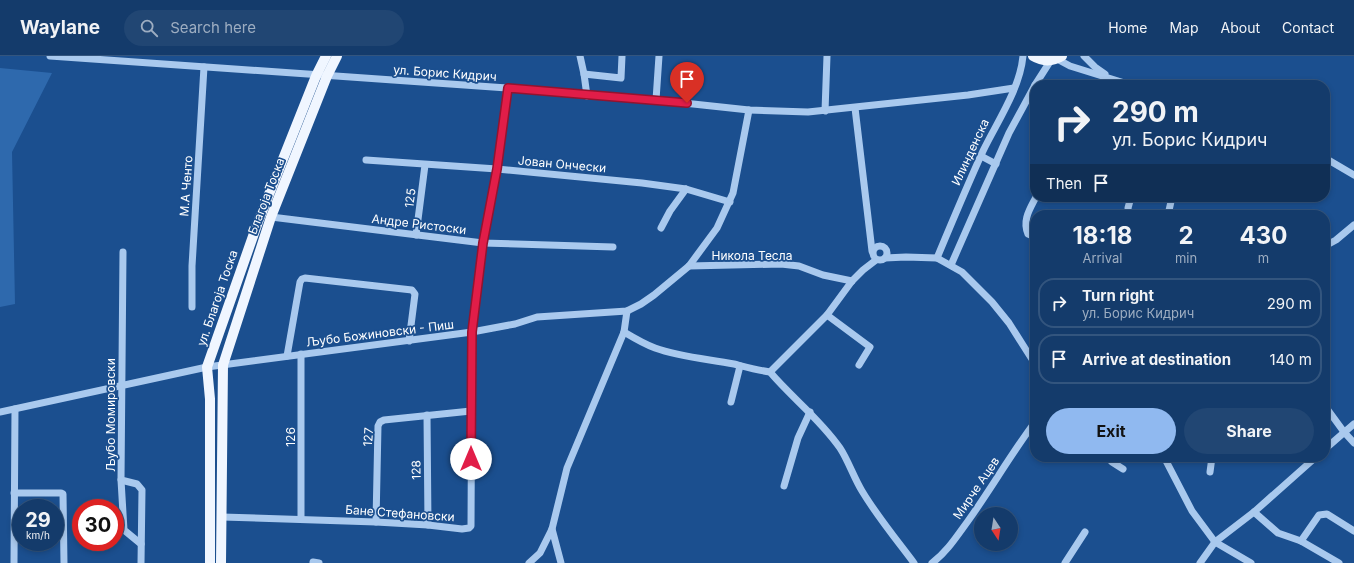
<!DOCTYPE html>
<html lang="en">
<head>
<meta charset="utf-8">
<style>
  :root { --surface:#143b6b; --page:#214673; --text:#f1f3f6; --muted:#9dadc1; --line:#33557e; --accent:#90b9f0 }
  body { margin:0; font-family:Inter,sans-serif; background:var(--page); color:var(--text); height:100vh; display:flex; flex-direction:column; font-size:15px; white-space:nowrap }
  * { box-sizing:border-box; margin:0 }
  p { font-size:13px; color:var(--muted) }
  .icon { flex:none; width:22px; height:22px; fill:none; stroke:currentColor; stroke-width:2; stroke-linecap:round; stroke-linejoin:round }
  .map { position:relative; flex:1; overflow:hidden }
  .details { position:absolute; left:1030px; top:154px; width:300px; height:252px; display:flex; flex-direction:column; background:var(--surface); border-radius:16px; box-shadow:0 2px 6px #0003,0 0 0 1px var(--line) }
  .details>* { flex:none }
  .banner { position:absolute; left:1030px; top:24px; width:300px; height:122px; border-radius:16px; box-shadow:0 2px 6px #0003,0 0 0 1px var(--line); background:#143b6b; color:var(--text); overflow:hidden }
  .needle { width:26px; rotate:168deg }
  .fabs { position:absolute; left:974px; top:451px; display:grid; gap:8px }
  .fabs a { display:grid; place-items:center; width:44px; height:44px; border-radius:50%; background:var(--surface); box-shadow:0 2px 6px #0003,0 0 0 1px var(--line); font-size:20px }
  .speed { position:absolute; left:12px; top:443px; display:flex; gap:8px; font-size:20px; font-weight:700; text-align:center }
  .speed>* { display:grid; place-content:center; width:52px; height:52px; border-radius:50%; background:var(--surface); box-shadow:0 2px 6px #0003,0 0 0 1px var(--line); line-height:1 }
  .speed small { font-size:10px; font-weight:400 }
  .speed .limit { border:6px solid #d22; background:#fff; color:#111 }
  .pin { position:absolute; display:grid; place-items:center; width:34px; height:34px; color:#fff; margin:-41px -17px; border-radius:50% 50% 50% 0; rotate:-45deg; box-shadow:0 0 4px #0007 }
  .pin .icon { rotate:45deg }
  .me { position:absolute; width:44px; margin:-22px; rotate:0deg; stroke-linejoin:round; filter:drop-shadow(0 0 3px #0008) }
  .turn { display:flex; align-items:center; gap:14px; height:84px; padding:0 16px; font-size:18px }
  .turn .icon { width:52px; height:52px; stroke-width:2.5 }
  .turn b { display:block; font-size:28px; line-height:34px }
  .then { display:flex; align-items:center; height:38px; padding:0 16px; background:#0003; gap:8px; font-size:15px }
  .eta { display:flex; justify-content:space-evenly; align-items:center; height:68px; text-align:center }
  .eta b { font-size:24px; font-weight:700; line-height:28px }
  .button { display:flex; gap:8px; margin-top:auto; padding:8px 16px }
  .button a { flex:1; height:46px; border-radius:24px; background:var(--accent); color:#111; font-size:16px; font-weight:700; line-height:46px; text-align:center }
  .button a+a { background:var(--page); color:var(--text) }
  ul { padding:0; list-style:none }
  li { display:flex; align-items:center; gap:12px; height:50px; margin:0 8px 6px; padding:0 8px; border:2px solid var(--line); border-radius:16px }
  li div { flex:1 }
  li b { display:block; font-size:15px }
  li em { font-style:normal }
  header { display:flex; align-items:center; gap:24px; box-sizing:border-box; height:56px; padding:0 20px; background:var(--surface); border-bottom:1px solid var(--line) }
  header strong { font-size:19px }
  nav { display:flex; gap:22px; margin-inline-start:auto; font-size:14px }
  .search { width:280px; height:36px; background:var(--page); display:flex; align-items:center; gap:10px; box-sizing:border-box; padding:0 14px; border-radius:22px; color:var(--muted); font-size:15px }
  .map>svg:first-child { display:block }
  .green { fill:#2e69ad }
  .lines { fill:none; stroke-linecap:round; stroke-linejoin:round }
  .minor { stroke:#a9c9ee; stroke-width:7 }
  .major { stroke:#f0f6ff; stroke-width:10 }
  .route-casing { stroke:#92132f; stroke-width:10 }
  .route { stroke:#e11d48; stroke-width:7 }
  .labels { text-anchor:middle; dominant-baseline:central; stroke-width:3.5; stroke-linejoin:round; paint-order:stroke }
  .street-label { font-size:12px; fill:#fff; stroke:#1b4f8f }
</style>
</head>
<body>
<header>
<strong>Waylane</strong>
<div class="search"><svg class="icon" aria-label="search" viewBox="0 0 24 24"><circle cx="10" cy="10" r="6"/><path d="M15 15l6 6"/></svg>Search here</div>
<nav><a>Home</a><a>Map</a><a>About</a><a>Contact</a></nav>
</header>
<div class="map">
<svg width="1354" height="507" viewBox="0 0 1354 507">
  <rect width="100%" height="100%" fill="#1b4f8f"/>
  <path class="green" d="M 0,12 L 52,17 L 12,96 L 15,248 L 0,251 Z"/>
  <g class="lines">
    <g class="minor">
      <path d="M 50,0 L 507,32 L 656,44 L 749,54 L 808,56 L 968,39 L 1014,32"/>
      <path d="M 580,0 L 584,18 L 587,40"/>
      <path d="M 1084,0 L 1095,11 L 1105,18"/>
      <path d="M 1057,3 L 1070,10 L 1131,29"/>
      <path d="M 584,18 L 621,22 L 622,0"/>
      <path d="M 1035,29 L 1051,4"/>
      <path d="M 656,44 L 659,0"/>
      <path d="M 855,52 L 872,195"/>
      <path d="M 825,55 L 827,0"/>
      <path d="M 981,100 L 996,108"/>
      <path d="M 1325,102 L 1354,119"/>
      <path d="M 366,104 L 497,113 L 642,127 L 686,133 L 730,146"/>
      <path d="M 1129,159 L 1128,152 L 1131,141"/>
      <path d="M 1168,159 L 1172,141"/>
      <path d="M 271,161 L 483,187 L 613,191"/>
      <path d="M 661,172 L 670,155 L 686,133"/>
      <path d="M 416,179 L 425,109"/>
      <path d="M 1035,181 L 1028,178 C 1022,164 1030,153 1036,141"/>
      <circle cx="880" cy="197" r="7"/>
      <path d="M 1325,190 L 1336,184 L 1354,169"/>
      <path d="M 123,196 L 121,424 L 137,428 L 142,434 L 141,507"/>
      <path d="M 885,202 L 906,201 L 937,202 L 962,216 L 992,246 L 1009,267 L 1035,308"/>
      <path d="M 937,202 C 952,166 967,130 983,95 C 997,66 1020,33 1023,0"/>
      <path d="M 951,209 L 1009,77 L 1035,29"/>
      <path d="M 689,210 L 781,208 L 799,210 L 823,219 L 852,225"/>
      <path d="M 192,251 L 192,210 L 204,11"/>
      <path d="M 827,259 L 870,291 L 859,309"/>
      <path d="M 624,276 C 634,282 644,288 655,292 C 680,301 708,303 734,308 C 746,311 757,314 770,316 C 792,342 820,363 840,392 C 848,404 854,422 862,435 C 877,460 896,483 914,507"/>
      <path d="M 287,300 L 300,226 L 302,223 L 305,222 L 412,234 L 415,238 L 409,285"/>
      <path d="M 770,316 L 827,259 L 852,225 L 863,214 L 876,204"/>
      <path d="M 731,346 L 740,310"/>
      <path d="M 1325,350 L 1344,376 L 1354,387"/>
      <path d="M 0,356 L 207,311 L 472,276 L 515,268 L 537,261 L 627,255 L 641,248 L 654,239 L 689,210 L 717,172 L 733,137 L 749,54"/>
      <path d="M 427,359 L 428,469"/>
      <path d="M 1325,393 L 1354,368"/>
      <path d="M 1107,401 L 1112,406 L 1123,413"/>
      <path d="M 1164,401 L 1192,455 L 1215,486 L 1251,507"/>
      <path d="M 1210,416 L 1212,401"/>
      <path d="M 121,424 L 124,474 L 141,488"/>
      <path d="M 784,430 L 798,382 L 810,356"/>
      <path d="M 14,437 L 61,437 L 63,438 L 64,507"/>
      <path d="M 1254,456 L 1278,477 L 1301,485 L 1339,507"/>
      <path d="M 222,461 L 376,466 L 428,469 L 462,473 L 469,472 L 471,470 L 472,276 L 483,187 L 497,113 L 507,32"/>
      <path d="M 301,463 L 301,298"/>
      <path d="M 376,466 L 378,370 L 380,366 L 384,364 L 471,355"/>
      <path d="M 552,473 L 561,507"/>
      <path d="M 1301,485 L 1319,459 L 1327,458 L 1354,475"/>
      <path d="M 313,506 L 319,507"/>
      <path d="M 14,507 L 15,353"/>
      <path d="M 529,507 L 540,497 L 552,473 L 567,412 L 624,276 L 627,255"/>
      <path d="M 932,507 C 947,496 957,480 968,465 C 991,433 1011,398 1035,366"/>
      <path d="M 1065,507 L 1085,476"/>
      <path d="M 1200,507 L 1215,486 L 1254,456 L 1316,401"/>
    </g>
    <g class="major">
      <path d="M 1033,0 C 1043,6 1052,6 1062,0"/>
      <path d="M 210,507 L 210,343 L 207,311 L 258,166 L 316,20 L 326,0"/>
      <path d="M 221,507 L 223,309 L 271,161 L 327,20 L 337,0"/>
    </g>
  </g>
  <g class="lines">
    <g class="route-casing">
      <path id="route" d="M 471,403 L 472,276 L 483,187 L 497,113 L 508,32 L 687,47"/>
    </g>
    <use href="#route" class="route"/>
  </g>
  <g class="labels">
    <g class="street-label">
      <text transform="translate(445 17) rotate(4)">ул. Борис Кидрич</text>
      <text transform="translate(970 96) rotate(-65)">Илинденска</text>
      <text transform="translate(562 108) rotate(5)">Јован Ончески</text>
      <text transform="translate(186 130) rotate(-86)">М.А Ченто</text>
      <text transform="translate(266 140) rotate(-69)">Благоја Тоска</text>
      <text transform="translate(410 142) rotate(-83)">125</text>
      <text transform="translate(419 168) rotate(7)">Андре Ристоски</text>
      <text x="752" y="199">Никола Тесла</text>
      <text transform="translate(217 242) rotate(-71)">ул. Благоја Тоска</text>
      <text transform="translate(380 277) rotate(-7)">Љубо Божиновски - Пиш</text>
      <text transform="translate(110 359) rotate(-90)">Љубо Момировски</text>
      <text transform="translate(290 381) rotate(-90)">126</text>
      <text transform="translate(368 381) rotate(-86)">127</text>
      <text transform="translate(416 414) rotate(-91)">128</text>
      <text transform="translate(976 432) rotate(-56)">Мирче Ацев</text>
      <text transform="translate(400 457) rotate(4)">Бане Стефановски</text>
    </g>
  </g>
</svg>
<div class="fabs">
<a><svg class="needle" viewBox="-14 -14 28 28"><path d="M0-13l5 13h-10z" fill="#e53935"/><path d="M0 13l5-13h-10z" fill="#9dadc1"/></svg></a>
</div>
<div class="speed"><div>29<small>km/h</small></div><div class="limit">30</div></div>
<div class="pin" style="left:687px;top:47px;background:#d93025"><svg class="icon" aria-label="arrive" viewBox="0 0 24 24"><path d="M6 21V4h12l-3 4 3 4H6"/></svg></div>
<svg class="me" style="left:471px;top:403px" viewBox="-20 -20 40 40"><circle r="19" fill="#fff"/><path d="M0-13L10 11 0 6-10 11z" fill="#e11d48"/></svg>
<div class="banner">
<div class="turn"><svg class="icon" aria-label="right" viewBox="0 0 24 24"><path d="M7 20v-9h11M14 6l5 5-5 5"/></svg><div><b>290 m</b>ул. Борис Кидрич</div></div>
<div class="then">Then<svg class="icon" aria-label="arrive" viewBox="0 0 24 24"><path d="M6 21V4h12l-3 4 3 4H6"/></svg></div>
</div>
<section class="details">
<div class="eta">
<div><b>18:18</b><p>Arrival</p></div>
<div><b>2</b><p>min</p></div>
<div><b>430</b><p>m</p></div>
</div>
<ul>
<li><svg class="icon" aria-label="right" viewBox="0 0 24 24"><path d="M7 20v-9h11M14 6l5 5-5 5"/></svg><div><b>Turn right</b><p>ул. Борис Кидрич</p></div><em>290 m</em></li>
<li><svg class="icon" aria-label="arrive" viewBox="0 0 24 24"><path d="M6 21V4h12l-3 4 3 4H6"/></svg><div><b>Arrive at destination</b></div><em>140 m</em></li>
</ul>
<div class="button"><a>Exit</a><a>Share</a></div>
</section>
</div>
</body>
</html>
